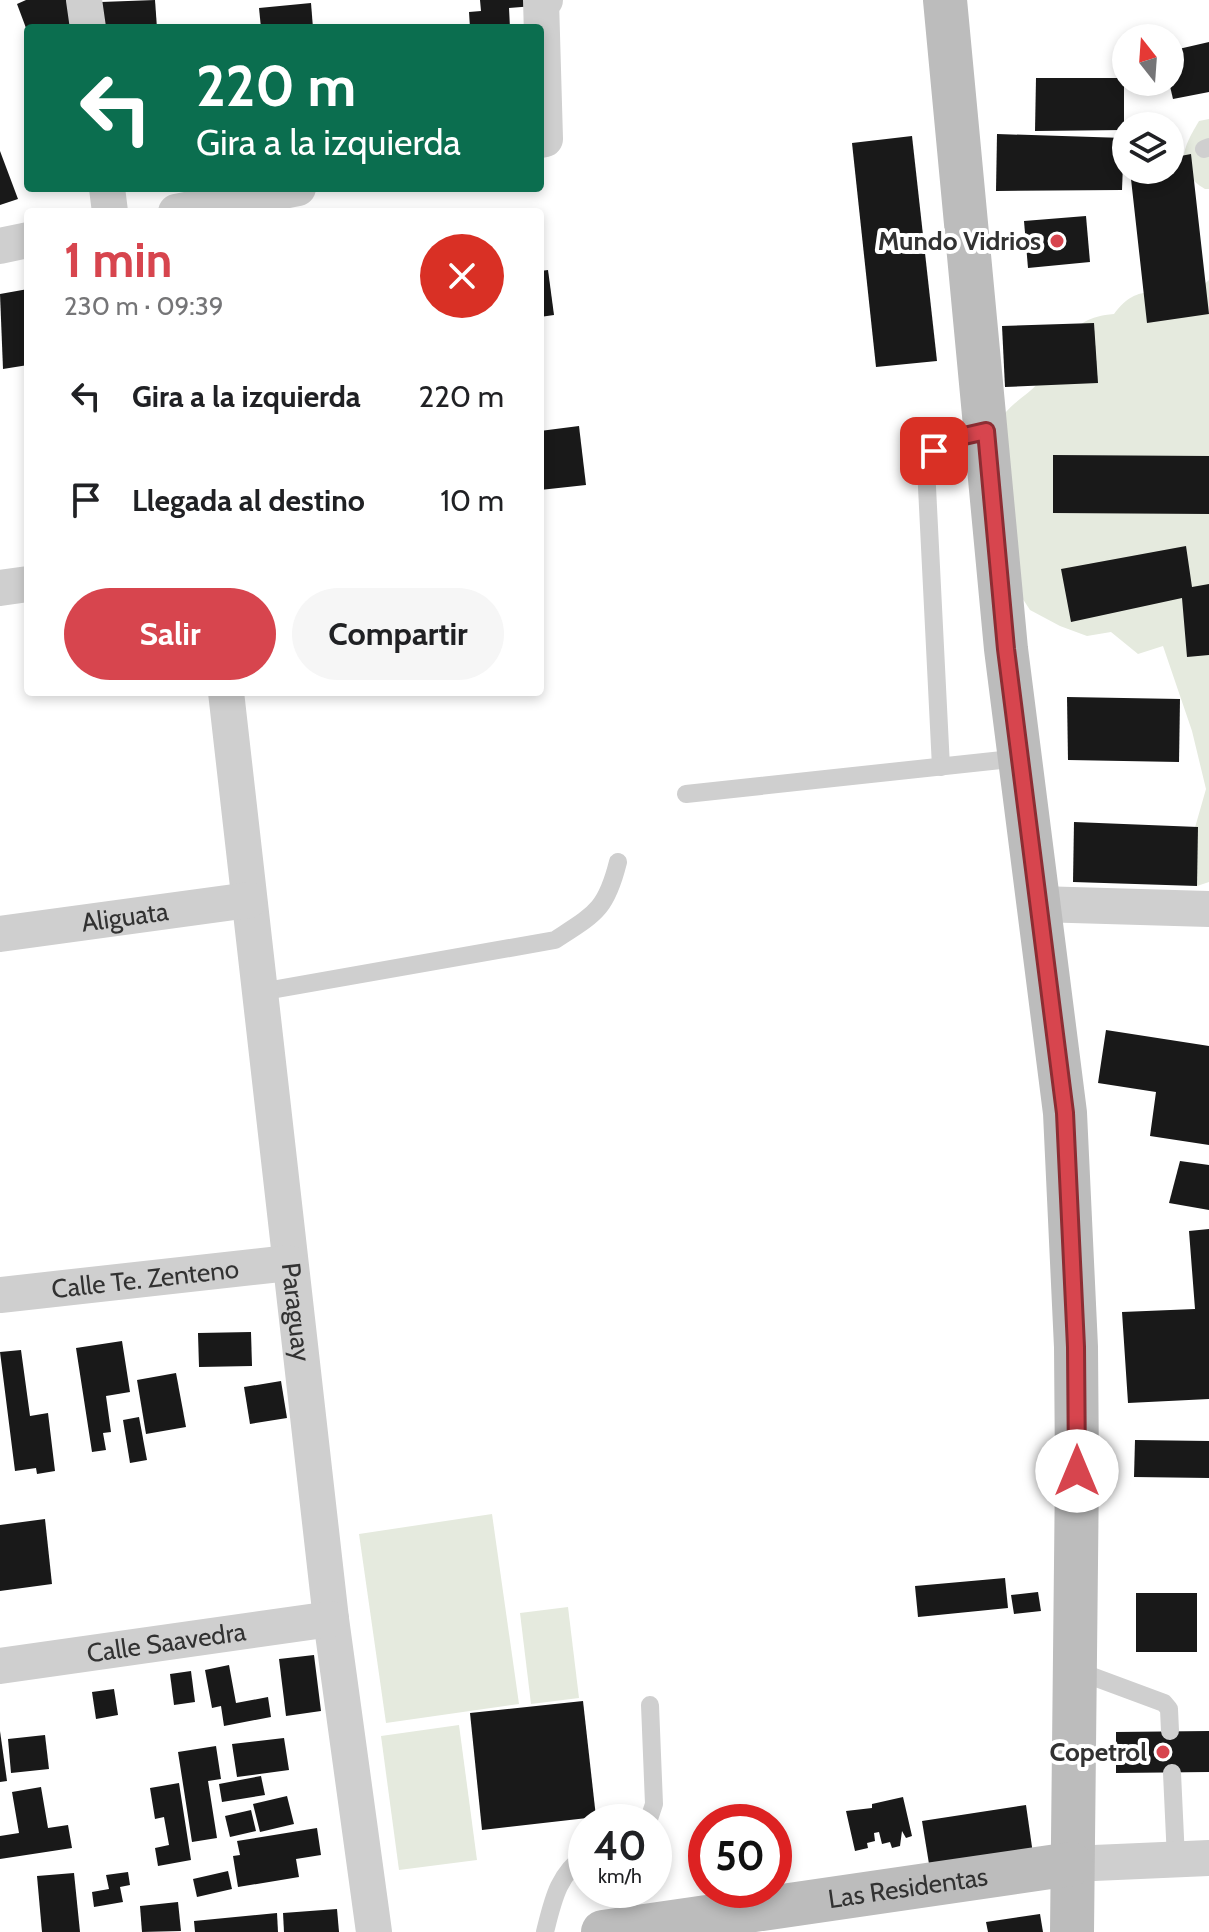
<!DOCTYPE html>
<html lang="es">
<head>
<meta charset="utf-8">
<style>
  :root { --surface:#fff; --page:#f6f6f6; --text:#202124; --muted:#757577; --accent:#d7454e }
  body { margin:0; font-family:Cabin,sans-serif; background:var(--page); color:var(--text); height:100vh; display:flex; flex-direction:column; font-size:30px; white-space:nowrap }
  * { box-sizing:border-box; margin:0 }
  p { font-size:26px; color:var(--muted) }
  .icon { flex:none; width:44px; height:44px; fill:none; stroke:currentColor; stroke-width:2; stroke-linecap:round; stroke-linejoin:round }
  .map { position:relative; flex:1; overflow:hidden }
  .details { position:absolute; left:24px; top:208px; width:520px; height:488px; display:flex; flex-direction:column; background:var(--surface); border-radius:8px; box-shadow:0 4px 12px #0003 }
  .details>* { flex:none }
  .banner { position:absolute; left:24px; top:24px; width:520px; height:168px; border-radius:8px; box-shadow:0 4px 12px #0003; background:#0b6e4f; color:#fff; overflow:hidden }
  .needle { width:52px; rotate:343deg }
  .fabs { position:absolute; left:1112px; top:24px; display:grid; gap:16px }
  .fabs a { display:grid; place-items:center; width:72px; height:72px; border-radius:50%; background:var(--surface); box-shadow:0 4px 12px #0003; font-size:40px }
  .speed { position:absolute; left:568px; top:1804px; display:flex; gap:16px; font-size:40px; font-weight:700; text-align:center }
  .speed>* { display:grid; place-content:center; width:104px; height:104px; border-radius:50%; background:var(--surface); box-shadow:0 4px 12px #0003; line-height:1 }
  .speed small { font-size:20px; font-weight:400 }
  .speed .limit { border:12px solid #d22; background:#fff; color:#111 }
  .pin { position:absolute; display:grid; place-items:center; width:68px; height:68px; color:#fff; margin:-34px; border-radius:16px; box-shadow:0 4px 12px #0006 }
  .me { position:absolute; width:88px; margin:-44px; rotate:0deg; stroke-linejoin:round; filter:drop-shadow(0 0 6px #0008) }
  .turn { display:flex; align-items:center; gap:28px; height:168px; padding:0 40px; font-size:36px }
  .turn .icon { width:104px; height:104px; stroke-width:2.5 }
  .turn b { display:block; font-size:56px; line-height:68px }
  .round { display:grid; place-items:center; flex:none; width:84px; height:84px; border-radius:42px; background:var(--page) }
  .headline { display:flex; align-items:center; justify-content:space-between; height:136px; padding:0 40px }
  h1 { font-size:48px; font-weight:700; line-height:60px; color:var(--accent) }
  .cta { display:flex; gap:16px; margin-top:auto; padding:16px 40px }
  .cta a { flex:1; height:92px; border-radius:48px; background:var(--accent); color:#fff; font-size:32px; font-weight:700; line-height:92px; text-align:center }
  .cta a+a { background:var(--page); color:var(--text) }
  ul { padding:0; list-style:none }
  li { display:flex; align-items:center; gap:24px; height:104px; padding:0 40px }
  li div { flex:1 }
  li b { display:block; font-size:30px }
  li em { font-style:normal }
  .map>svg:first-child { display:block }
  .green { fill:#e5eade }
  .building { fill:#191919 }
  .lines { fill:none; stroke-linecap:round; stroke-linejoin:round }
  .service { stroke:#cfcfcf; stroke-width:18 }
  .minor { stroke:#cfcfcf; stroke-width:36 }
  .secondary { stroke:#bcbcbc; stroke-width:44 }
  .route-casing { stroke:#8c2d33; stroke-width:20 }
  .route { stroke:#d7454e; stroke-width:14 }
  .poi-dot { fill:#d7454e; stroke:#fff; stroke-width:3 }
  .labels { text-anchor:middle; dominant-baseline:central; stroke-width:8; stroke-linejoin:round; paint-order:stroke }
  .poi-label { font-size:26px; font-weight:bold; fill:#323232; stroke:#fff; text-anchor:end }
  .street-label { font-size:26px; fill:#323232; stroke:#fff }
</style>
</head>
<body>
<div class="map">
<svg width="1209" height="1932" viewBox="0 0 1209 1932">
  <rect width="100%" height="100%" fill="#fff"/>
  <g class="green">
    <path d="M 1209,119 L 1209,189 L 1205,189 C 1173,170 1182,149 1199,121 Z"/>
    <path d="M 1209,280 L 1209,882 L 1197,886 L 1184,866 L 1206,789 L 1192,731 L 1163,646 L 1138,654 L 1111,632 L 1087,636 L 1060,626 L 1030,610 L 1013,584 L 1005,413 C 1015,401 1029,394 1038,383 C 1065,350 1064,318 1114,314 C 1137,283 1155,293 1189,298 Z"/>
    <path d="M 492,1514 L 519,1704 L 386,1723 L 359,1534 Z"/>
    <path d="M 568,1607 L 579,1698 L 531,1704 L 520,1613 Z"/>
    <path d="M 459,1725 L 477,1860 L 399,1870 L 381,1736 Z"/>
  </g>
  <g class="building">
    <path d="M 26,0 L 68,0 L 79,28 L 26,28 L 17,4 Z"/>
    <path d="M 155,0 L 157,28 L 103,28 L 101,2 Z"/>
    <path d="M 480,0 L 533,0 L 534,6 L 509,8 L 510,28 L 470,28 L 469,12 L 481,11 Z"/>
    <path d="M 311,3 L 313,28 L 261,28 L 259,8 Z"/>
    <path d="M 1209,42 L 1209,92 L 1173,99 L 1169,82 L 1170,51 Z"/>
    <path d="M 1036,78 L 1124,78 L 1124,130 L 1035,131 Z"/>
    <path d="M 997,134 L 1124,138 L 1122,190 L 996,191 Z"/>
    <path d="M 912,136 L 937,361 L 876,367 L 852,143 Z"/>
    <path d="M 0,151 L 18,199 L 0,205 Z"/>
    <path d="M 1191,154 L 1209,314 L 1147,323 L 1130,170 L 1170,170 L 1170,158 Z"/>
    <path d="M 1086,216 L 1090,262 L 1028,268 L 1024,221 Z"/>
    <path d="M 548,270 L 554,315 L 540,317 L 540,271 Z"/>
    <path d="M 28,289 L 28,365 L 3,369 L 0,294 Z"/>
    <path d="M 1094,323 L 1098,383 L 1005,387 L 1002,326 Z"/>
    <path d="M 579,426 L 586,485 L 540,490 L 540,431 Z"/>
    <path d="M 1053,455 L 1209,456 L 1209,514 L 1053,513 Z"/>
    <path d="M 1186,546 L 1192,587 L 1209,584 L 1209,655 L 1187,657 L 1182,598 L 1071,622 L 1061,569 Z"/>
    <path d="M 1067,697 L 1180,699 L 1179,762 L 1068,760 Z"/>
    <path d="M 1074,822 L 1198,827 L 1197,886 L 1073,882 Z"/>
    <path d="M 1106,1030 L 1209,1046 L 1209,1145 L 1150,1136 L 1156,1092 L 1098,1083 Z"/>
    <path d="M 1180,1161 L 1209,1165 L 1209,1210 L 1169,1203 Z"/>
    <path d="M 1209,1229 L 1209,1399 L 1128,1403 L 1122,1312 L 1195,1309 L 1189,1231 Z"/>
    <path d="M 251,1332 L 252,1366 L 199,1367 L 198,1333 Z"/>
    <path d="M 122,1341 L 130,1392 L 106,1396 L 111,1432 L 103,1433 L 106,1450 L 92,1452 L 76,1348 Z"/>
    <path d="M 21,1350 L 30,1416 L 48,1413 L 55,1471 L 37,1474 L 36,1468 L 15,1471 L 0,1352 Z"/>
    <path d="M 176,1373 L 186,1427 L 146,1434 L 137,1380 Z"/>
    <path d="M 281,1381 L 287,1418 L 250,1424 L 244,1387 Z"/>
    <path d="M 139,1417 L 147,1460 L 130,1463 L 123,1420 Z"/>
    <path d="M 1135,1440 L 1209,1441 L 1209,1478 L 1134,1477 Z"/>
    <path d="M 45,1519 L 52,1584 L 0,1591 L 0,1525 Z"/>
    <path d="M 1005,1578 L 1008,1608 L 918,1617 L 915,1586 Z"/>
    <path d="M 1038,1592 L 1041,1611 L 1014,1614 L 1011,1595 Z"/>
    <rect x="1136" y="1593" width="61" height="59"/>
    <path d="M 314,1655 L 321,1711 L 286,1716 L 279,1659 Z"/>
    <path d="M 229,1665 L 236,1703 L 268,1697 L 271,1717 L 224,1726 L 221,1706 L 212,1708 L 205,1670 Z"/>
    <path d="M 191,1671 L 195,1702 L 174,1705 L 170,1674 Z"/>
    <path d="M 114,1689 L 118,1715 L 96,1719 L 92,1692 Z"/>
    <path d="M 583,1701 L 596,1817 L 482,1830 L 470,1713 Z"/>
    <path d="M 0,1731 L 7,1781 L 0,1782 Z"/>
    <path d="M 1209,1731 L 1209,1772 L 1116,1773 L 1116,1732 Z"/>
    <path d="M 45,1735 L 49,1769 L 11,1773 L 8,1739 Z"/>
    <path d="M 284,1738 L 289,1770 L 237,1777 L 232,1744 Z"/>
    <path d="M 216,1746 L 221,1779 L 208,1781 L 217,1838 L 192,1842 L 178,1752 Z"/>
    <path d="M 261,1776 L 265,1795 L 222,1802 L 219,1784 Z"/>
    <path d="M 179,1783 L 191,1860 L 158,1866 L 155,1848 L 169,1845 L 164,1817 L 155,1819 L 150,1788 Z"/>
    <path d="M 41,1787 L 48,1828 L 68,1825 L 72,1848 L 0,1859 L 0,1836 L 19,1833 L 12,1792 Z"/>
    <path d="M 287,1796 L 294,1824 L 260,1832 L 253,1804 Z"/>
    <path d="M 903,1797 L 912,1836 L 906,1838 L 902,1831 L 900,1846 L 892,1848 L 890,1842 L 882,1844 L 879,1832 L 874,1833 L 875,1841 L 867,1843 L 868,1848 L 855,1851 L 846,1811 L 872,1808 L 872,1804 Z"/>
    <path d="M 1026,1805 L 1033,1854 L 930,1870 L 922,1821 Z"/>
    <path d="M 251,1810 L 256,1831 L 230,1837 L 225,1816 Z"/>
    <path d="M 317,1828 L 321,1855 L 296,1859 L 299,1877 L 238,1887 L 233,1856 L 240,1855 L 237,1841 Z"/>
    <path d="M 228,1871 L 232,1889 L 197,1897 L 193,1879 Z"/>
    <path d="M 128,1872 L 130,1885 L 120,1887 L 123,1902 L 94,1907 L 92,1892 L 109,1889 L 106,1875 Z"/>
    <path d="M 74,1873 L 80,1932 L 42,1932 L 37,1876 Z"/>
    <path d="M 178,1902 L 181,1931 L 142,1932 L 140,1906 Z"/>
    <path d="M 337,1909 L 339,1932 L 284,1932 L 283,1913 Z"/>
    <path d="M 277,1913 L 278,1932 L 195,1932 L 194,1921 Z"/>
    <path d="M 1040,1914 L 1043,1932 L 988,1932 L 986,1922 Z"/>
  </g>
  <g class="lines">
    <g class="service">
      <path d="M 1204,149 L 1209,147"/>
      <path d="M 941,767 L 926,467 C 940,441 958,437 986,431"/>
      <path d="M 686,794 L 1020,758"/>
      <path d="M 260,992 L 555,940 C 595,914 606,910 618,862"/>
      <path d="M 1075,1670 L 1164,1703 L 1169,1709 L 1170,1731"/>
      <path d="M 1172,1773 L 1176,1859"/>
      <path d="M 648,1822 L 654,1804 L 650,1705"/>
      <path d="M 545,1932 C 553,1900 558,1874 586,1855"/>
    </g>
    <g class="minor">
      <path d="M 84,0 L 88,28"/>
      <path d="M 540,140 L 545,139 L 541,0 L 545,0"/>
      <path d="M 107,188 L 110,212"/>
      <path d="M 176,212 L 298,188"/>
      <path d="M 0,246 L 28,240"/>
      <path d="M 0,588 L 28,584"/>
      <path id="s1" d="M 226,692 L 331,1619 L 374,1932"/>
      <path d="M 1038,904 L 1209,909"/>
      <path id="s2" d="M 0,934 L 249,900"/>
      <path id="s3" d="M 0,1295 L 289,1263"/>
      <path id="s4" d="M 0,1666 L 331,1619"/>
      <path d="M 1071,1864 L 1209,1858"/>
    </g>
    <g class="secondary">
      <path d="M 945,0 L 1006,649 L 1065,1113 L 1076,1347 L 1077,1471 L 1072,1932"/>
      <path id="s5" d="M 603,1932 L 1071,1864"/>
    </g>
  </g>
  <g class="lines">
    <g class="route-casing">
      <path id="route" d="M 934,451 L 951,439 L 986,431 L 1006,649 L 1065,1113 L 1076,1347 L 1077,1471"/>
    </g>
    <use href="#route" class="route"/>
  </g>
  <g class="poi-dot">
    <circle cx="1057" cy="241" r="8"/>
    <circle cx="1163" cy="1752" r="8"/>
  </g>
  <g class="labels">
    <g class="poi-label">
      <text x="1041" y="241">Mundo Vidrios</text>
      <text x="1147" y="1752">Copetrol</text>
    </g>
    <g class="street-label">
      <text stroke="none"><textPath href="#s2" startOffset="126">Aliguata</textPath></text>
      <text stroke="none"><textPath href="#s3" startOffset="146">Calle Te. Zenteno</textPath></text>
      <text stroke="none"><textPath href="#s1" startOffset="624">Paraguay</textPath></text>
      <text stroke="none"><textPath href="#s4" startOffset="168">Calle Saavedra</textPath></text>
      <text stroke="none"><textPath href="#s5" startOffset="308">Las Residentas</textPath></text>
    </g>
  </g>
</svg>
<div class="fabs">
<a><svg class="needle" viewBox="-14 -14 28 28"><path d="M0-13l5 13h-10z" fill="#e53935"/><path d="M0 13l5-13h-10z" fill="#757577"/></svg></a>
<a><svg class="icon" aria-label="layers" viewBox="0 0 24 24"><path d="M12 4l9 5-9 5-9-5zM3 14l9 5 9-5"/></svg></a>
</div>
<div class="speed"><div>40<small>km/h</small></div><div class="limit">50</div></div>
<div class="pin" style="left:934px;top:451px;background:#d93025"><svg class="icon" aria-label="arrive" viewBox="0 0 24 24"><path d="M6 21V4h12l-3 4 3 4H6"/></svg></div>
<svg class="me" style="left:1077px;top:1471px" viewBox="-20 -20 40 40"><circle r="19" fill="#fff"/><path d="M0-13L10 11 0 6-10 11z" fill="#d7454e"/></svg>
<div class="banner">
<div class="turn"><svg class="icon" aria-label="left" viewBox="0 0 24 24"><path d="M17 20v-9H6M10 6l-5 5 5 5"/></svg><div><b>220 m</b>Gira a la izquierda</div></div>
</div>
<section class="details">
<div class="headline"><div><h1>1 min</h1><p>230 m · 09:39</p></div><a class="round" style="background:#d93025;color:#fff"><svg class="icon" aria-label="close" viewBox="0 0 24 24"><path d="M6 6l12 12M18 6L6 18"/></svg></a></div>
<ul>
<li><svg class="icon" aria-label="left" viewBox="0 0 24 24"><path d="M17 20v-9H6M10 6l-5 5 5 5"/></svg><div><b>Gira a la izquierda</b></div><em>220 m</em></li>
<li><svg class="icon" aria-label="arrive" viewBox="0 0 24 24"><path d="M6 21V4h12l-3 4 3 4H6"/></svg><div><b>Llegada al destino</b></div><em>10 m</em></li>
</ul>
<div class="cta"><a>Salir</a><a>Compartir</a></div>
</section>
</div>
</body>
</html>
